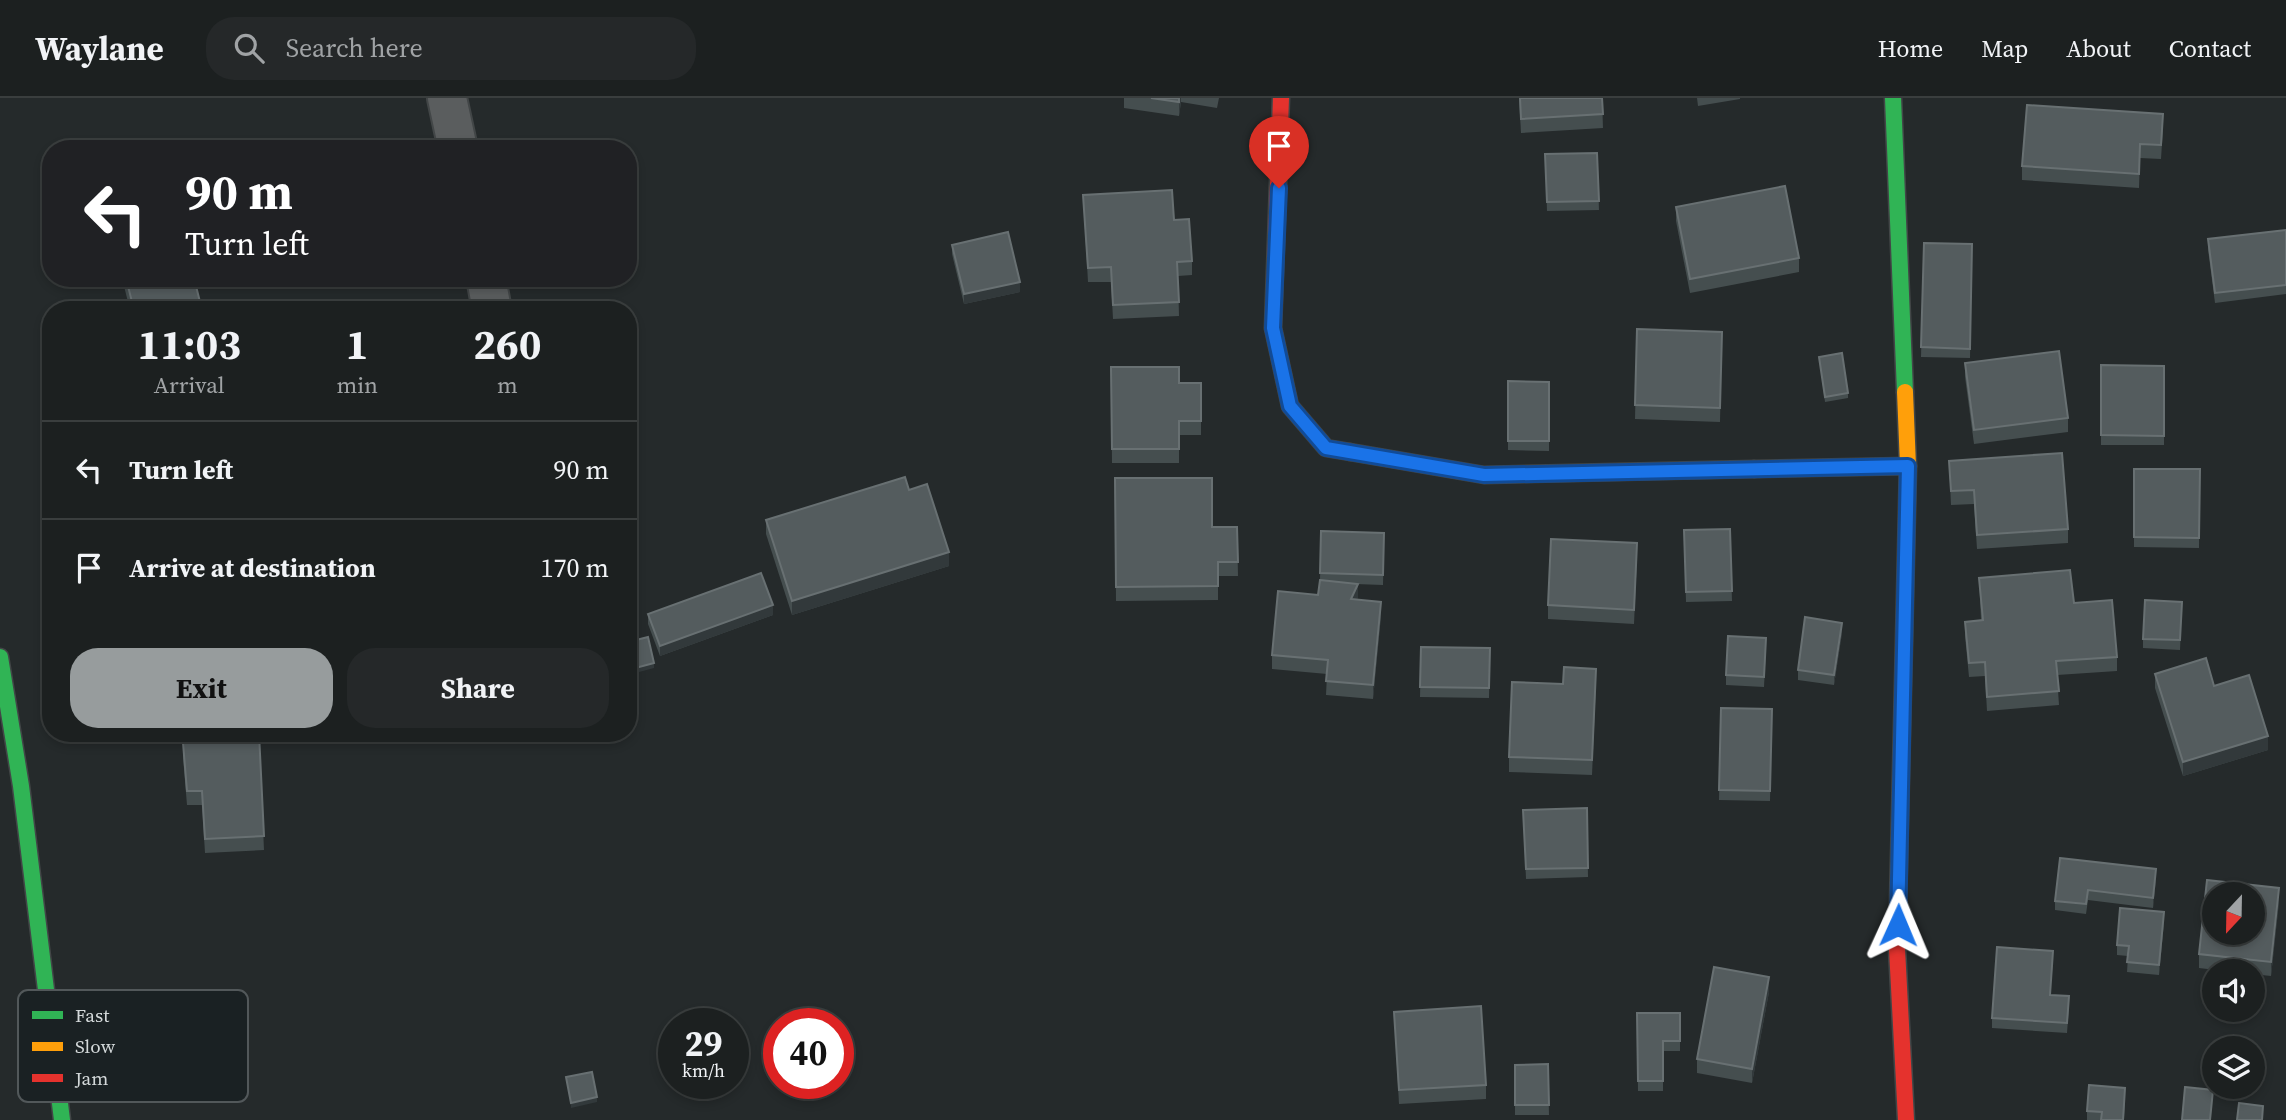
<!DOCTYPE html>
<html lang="en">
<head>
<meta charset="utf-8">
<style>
  :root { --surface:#1c2020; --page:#252829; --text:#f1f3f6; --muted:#a0a3a5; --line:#3a3e3e; --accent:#979c9d }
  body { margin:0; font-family:"Source Serif 4",serif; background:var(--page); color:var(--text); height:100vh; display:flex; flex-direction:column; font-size:26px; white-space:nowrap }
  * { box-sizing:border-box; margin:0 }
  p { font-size:23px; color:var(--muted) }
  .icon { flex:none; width:38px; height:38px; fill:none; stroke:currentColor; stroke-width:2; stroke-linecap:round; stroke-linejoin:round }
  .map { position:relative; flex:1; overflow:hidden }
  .side { position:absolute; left:42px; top:203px; width:595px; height:441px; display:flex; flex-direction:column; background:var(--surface); border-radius:28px; box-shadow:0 4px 10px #0003,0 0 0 2px var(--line) }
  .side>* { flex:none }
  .banner { position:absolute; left:42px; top:42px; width:595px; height:147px; border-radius:28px; box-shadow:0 4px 10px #0003,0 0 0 2px var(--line); background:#202124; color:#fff; overflow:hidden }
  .needle { width:46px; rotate:202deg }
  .tools { position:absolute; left:2202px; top:784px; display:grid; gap:14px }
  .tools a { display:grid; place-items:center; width:63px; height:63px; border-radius:50%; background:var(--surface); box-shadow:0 4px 10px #0003,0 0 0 2px var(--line); font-size:35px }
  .speed { position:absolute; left:658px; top:910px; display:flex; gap:14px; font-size:35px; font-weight:700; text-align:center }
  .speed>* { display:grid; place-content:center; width:91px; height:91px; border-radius:50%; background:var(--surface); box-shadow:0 4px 10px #0003,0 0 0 2px var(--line); line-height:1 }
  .speed small { font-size:18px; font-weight:400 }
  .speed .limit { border:10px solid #d22; background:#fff; color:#111 }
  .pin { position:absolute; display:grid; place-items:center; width:60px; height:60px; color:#fff; margin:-72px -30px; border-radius:50% 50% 50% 0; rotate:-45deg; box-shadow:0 0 7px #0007 }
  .pin .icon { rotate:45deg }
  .me { position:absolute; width:77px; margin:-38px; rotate:1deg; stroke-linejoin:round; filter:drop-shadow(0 0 5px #0008) }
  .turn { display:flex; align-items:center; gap:24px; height:147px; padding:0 28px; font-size:32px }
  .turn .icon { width:91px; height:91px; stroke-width:2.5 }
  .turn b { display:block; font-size:49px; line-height:60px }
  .eta { display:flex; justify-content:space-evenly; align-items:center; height:119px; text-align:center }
  .eta b { font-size:42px; font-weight:700; line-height:49px }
  .action { display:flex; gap:14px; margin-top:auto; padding:14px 28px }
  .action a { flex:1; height:80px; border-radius:28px; background:var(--accent); color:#111; font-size:28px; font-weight:700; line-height:80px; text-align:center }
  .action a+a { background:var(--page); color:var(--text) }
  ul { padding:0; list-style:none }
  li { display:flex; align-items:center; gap:21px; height:98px; padding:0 28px; border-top:2px solid var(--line) }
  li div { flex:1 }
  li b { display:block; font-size:26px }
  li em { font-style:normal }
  header { display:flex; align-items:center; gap:42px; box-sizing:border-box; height:98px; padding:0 35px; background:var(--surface); border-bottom:2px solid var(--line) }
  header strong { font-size:33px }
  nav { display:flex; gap:38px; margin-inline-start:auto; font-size:24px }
  .search { width:490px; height:63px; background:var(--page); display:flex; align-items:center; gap:18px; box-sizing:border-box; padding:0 24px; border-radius:28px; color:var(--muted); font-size:26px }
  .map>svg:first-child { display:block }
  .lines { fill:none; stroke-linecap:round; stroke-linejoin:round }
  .street-casing { stroke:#424647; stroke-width:42 }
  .fast-casing { stroke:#424647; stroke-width:19 }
  .slow-casing { stroke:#424647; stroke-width:19 }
  .jam-casing { stroke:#424647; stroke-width:19 }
  .street { stroke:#5a5d5e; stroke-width:38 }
  .fast { stroke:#30b455; stroke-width:16 }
  .slow { stroke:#ff9f0a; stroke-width:16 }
  .jam { stroke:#e5322d; stroke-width:16 }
  .wall { fill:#454e4f }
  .shaded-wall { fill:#32393b }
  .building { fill:#545c5e; stroke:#687072; stroke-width:2; fill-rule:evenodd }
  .route-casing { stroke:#114b97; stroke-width:18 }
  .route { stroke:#1a73e8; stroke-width:12 }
  .key { fill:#1a2123; stroke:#52585a; stroke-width:2 }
  .key-label { font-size:19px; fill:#d4d9da }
</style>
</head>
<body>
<header>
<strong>Waylane</strong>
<div class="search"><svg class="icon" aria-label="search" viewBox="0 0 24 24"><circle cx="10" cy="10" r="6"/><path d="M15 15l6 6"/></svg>Search here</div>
<nav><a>Home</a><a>Map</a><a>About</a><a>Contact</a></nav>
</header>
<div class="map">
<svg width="2286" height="1022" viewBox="0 0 2286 1022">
  <rect width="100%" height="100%" fill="#252a2b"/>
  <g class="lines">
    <g class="street-casing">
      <g id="street">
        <path d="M 447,0 L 458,51"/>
        <path d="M 486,180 L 492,212"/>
      </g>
    </g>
    <g class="fast-casing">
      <g id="fast">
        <path d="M 1893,0 L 1905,294"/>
        <path d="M 0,559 L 21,688 L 62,1022"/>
      </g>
    </g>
    <g class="slow-casing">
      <g id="slow">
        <path d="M 1350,354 L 1484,377 L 1754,371"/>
        <path d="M 1897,851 L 1908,368 L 1905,294"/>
      </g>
    </g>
    <g class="jam-casing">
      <g id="jam">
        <path d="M 1281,0 L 1273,230 L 1290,308 L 1326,350 L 1350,354"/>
        <path d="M 1754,371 L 1908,368"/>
        <path d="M 1897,851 L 1906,1022"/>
      </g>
    </g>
    <use href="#street" class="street"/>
    <use href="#fast" class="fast"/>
    <use href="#slow" class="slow"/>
    <use href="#jam" class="jam"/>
  </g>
  <g class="wall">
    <path d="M 1124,0 L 1219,0 L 1217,10 L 1181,4 L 1179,18 L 1124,10 Z"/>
    <path d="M 1519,0 L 1602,0 L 1603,30 L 1521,35 Z"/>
    <path d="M 1697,0 L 1740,0 L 1740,1 L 1698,8 Z"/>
    <path d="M 2163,30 L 2161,61 L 2140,60 L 2139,90 L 2022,82 L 2022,68 Z"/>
    <path d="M 1597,55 L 1599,112 L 1547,113 L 1545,56 Z"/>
    <path d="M 1083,97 L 1192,163 L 1192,177 L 1178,178 L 1179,218 L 1113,221 L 1111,184 L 1088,184 Z"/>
    <path d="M 1676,109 L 1799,160 L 1799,174 L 1690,195 L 1676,123 Z"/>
    <path d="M 2286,132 L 2286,196 L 2215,205 L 2208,151 L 2208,141 Z"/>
    <path d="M 1924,145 L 1972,146 L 1970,260 L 1921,259 Z"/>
    <path d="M 952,147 L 1020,194 L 964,206 L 952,156 Z"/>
    <path d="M 122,180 L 194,180 L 202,212 L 130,212 Z"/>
    <path d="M 1637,231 L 1722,234 L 1720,324 L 1635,321 Z"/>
    <path d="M 1819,259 L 1848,295 L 1848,300 L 1825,304 Z"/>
    <path d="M 1965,265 L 2068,320 L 2068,334 L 1974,346 L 1965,279 Z"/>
    <path d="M 2101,267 L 2164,268 L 2164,347 L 2101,347 Z"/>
    <path d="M 1111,269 L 1179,285 L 1201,285 L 1201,337 L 1179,337 L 1179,365 L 1112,365 Z"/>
    <path d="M 1508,283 L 1549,284 L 1549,353 L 1508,352 Z"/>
    <path d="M 1949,363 L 2068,431 L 2068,445 L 1977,451 L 1974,406 L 1951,407 Z"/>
    <path d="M 2134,371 L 2200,371 L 2199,450 L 2134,449 Z"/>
    <path d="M 1115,380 L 1212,429 L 1237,429 L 1238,478 L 1218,478 L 1218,502 L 1116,503 Z"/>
    <path d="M 909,392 L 949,468 L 792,517 L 766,436 L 766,422 Z"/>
    <path d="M 1730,431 L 1732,503 L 1686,504 L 1684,432 Z"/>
    <path d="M 1321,433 L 1384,435 L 1383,487 L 1355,486 L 1357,502 L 1381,518 L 1373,601 L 1326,597 L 1327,576 L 1272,571 L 1272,557 L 1318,497 L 1320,482 Z"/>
    <path d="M 1637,459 L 1634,526 L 1548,521 L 1548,507 Z"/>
    <path d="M 1979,480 L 2074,505 L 2117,559 L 2117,573 L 2057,577 L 2059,607 L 1987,613 L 1985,578 L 1969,579 L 1965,538 L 1965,524 L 1981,522 Z"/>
    <path d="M 2182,504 L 2180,552 L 2143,550 L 2143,541 Z"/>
    <path d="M 648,516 L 773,517 L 660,558 L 648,526 Z"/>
    <path d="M 1842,535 L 1834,587 L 1798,582 L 1798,572 Z"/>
    <path d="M 1421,549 L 1490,550 L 1489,600 L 1420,599 Z"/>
    <path d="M 1766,550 L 1764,589 L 1726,587 L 1726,577 Z"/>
    <path d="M 2155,576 L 2214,588 L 2268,652 L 2183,678 L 2155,590 Z"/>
    <path d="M 1596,585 L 1592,677 L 1509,674 L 1509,659 L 1563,586 Z"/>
    <path d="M 1721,610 L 1772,611 L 1770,703 L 1719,702 Z"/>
    <path d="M 198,635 L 259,635 L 264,752 L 205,755 L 202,707 L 187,707 L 183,659 L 183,645 L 199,644 Z"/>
    <path d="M 1587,710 L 1588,779 L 1526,781 L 1523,712 Z"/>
    <path d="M 2060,760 L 2156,781 L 2153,810 L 2088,802 L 2086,816 L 2055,812 L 2055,803 Z"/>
    <path d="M 2279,804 L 2271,878 L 2252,876 L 2252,873 L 2224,873 L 2199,870 L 2199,856 Z"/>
    <path d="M 2164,824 L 2159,877 L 2127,874 L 2128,858 L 2117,857 L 2117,847 Z"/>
    <path d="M 2053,863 L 2050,897 L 2069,908 L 2067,935 L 1992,930 L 1992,920 Z"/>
    <path d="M 1769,894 L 1752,985 L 1697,975 L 1697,961 Z"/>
    <path d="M 1394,914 L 1486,987 L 1486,1001 L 1399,1006 Z"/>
    <path d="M 1637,915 L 1680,915 L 1680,953 L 1663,953 L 1663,993 L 1638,993 Z"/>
    <path d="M 1548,966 L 1549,1017 L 1515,1017 L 1515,967 Z"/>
    <path d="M 2125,999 L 2124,1022 L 2087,1022 L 2087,1013 Z"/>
  </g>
  <g class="shaded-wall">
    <path d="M 1179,0 L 1181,0 L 1181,4 L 1179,18 Z"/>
    <path d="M 1020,184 L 1020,194 L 964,206 L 964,196 Z"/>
    <path d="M 949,454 L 949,468 L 792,517 L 792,503 Z"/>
    <path d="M 1358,486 L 1358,500 L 1351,515 L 1351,501 Z"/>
    <path d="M 1381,504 L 1381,518 L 1373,601 L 1373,587 Z"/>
    <path d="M 773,507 L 773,517 L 660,558 L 660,548 Z"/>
    <path d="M 1842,525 L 1842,535 L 1834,587 L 1834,577 Z"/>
    <path d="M 654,565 L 654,570 L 628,577 L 628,572 Z"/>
    <path d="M 2268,638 L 2268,652 L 2183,678 L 2183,664 Z"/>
    <path d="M 2156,771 L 2156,781 L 2153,810 L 2153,800 Z"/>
    <path d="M 2279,790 L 2279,804 L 2271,878 L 2271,864 Z"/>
    <path d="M 2164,814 L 2164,824 L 2159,877 L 2159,867 Z"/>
    <path d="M 1769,879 L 1769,894 L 1752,985 L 1752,971 Z"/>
    <path d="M 597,999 L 597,1004 L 571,1010 L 571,1005 Z"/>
  </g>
  <g class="building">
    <path d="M 1151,0 L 1179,0 L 1179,4 Z"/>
    <path d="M 1520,0 L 1602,0 L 1603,16 L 1521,21 Z"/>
    <path d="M 2027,7 L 2163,16 L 2161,47 L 2140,46 L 2139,76 L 2022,68 Z"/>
    <path d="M 1597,55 L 1599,103 L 1547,104 L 1545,56 Z"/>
    <path d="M 1785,88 L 1799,160 L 1690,181 L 1676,109 Z"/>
    <path d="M 1172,92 L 1174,122 L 1189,121 L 1192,163 L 1177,164 L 1179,204 L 1113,207 L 1111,169 L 1088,170 L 1083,97 Z"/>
    <path d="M 2286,132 L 2286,187 L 2215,195 L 2208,141 Z"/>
    <path d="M 1008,134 L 1020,184 L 964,196 L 952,147 Z"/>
    <path d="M 1924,145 L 1972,146 L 1970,251 L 1921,249 Z"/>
    <path d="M 126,180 L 194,180 L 202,212 L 134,212 Z"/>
    <path d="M 1637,231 L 1722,234 L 1720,310 L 1635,307 Z"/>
    <path d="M 2059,253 L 2068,320 L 1974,332 L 1965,265 Z"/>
    <path d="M 1842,255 L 1848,295 L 1825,299 L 1819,259 Z"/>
    <path d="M 2101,267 L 2164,268 L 2164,338 L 2101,337 Z"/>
    <path d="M 1111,269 L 1179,269 L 1179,285 L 1201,285 L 1201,323 L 1179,323 L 1179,351 L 1112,351 Z"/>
    <path d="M 1508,283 L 1549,284 L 1549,343 L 1508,343 Z"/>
    <path d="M 2062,355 L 2068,431 L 1977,437 L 1974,392 L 1951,393 L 1949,363 Z"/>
    <path d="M 2134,371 L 2200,371 L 2199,440 L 2134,439 Z"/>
    <path d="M 905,379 L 909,392 L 927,386 L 949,454 L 792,503 L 766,422 Z"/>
    <path d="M 1115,380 L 1212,380 L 1212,429 L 1237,429 L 1238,464 L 1218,464 L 1218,488 L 1116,489 Z"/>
    <path d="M 1730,431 L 1732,493 L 1686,494 L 1684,432 Z"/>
    <path d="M 1321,433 L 1384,435 L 1383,477 L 1320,475 Z"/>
    <path d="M 1551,441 L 1637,445 L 1634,512 L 1548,507 Z"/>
    <path d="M 2070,472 L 2074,505 L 2112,502 L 2117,559 L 2056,563 L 2059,593 L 1987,599 L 1985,564 L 1969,565 L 1965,524 L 1983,522 L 1979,480 Z"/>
    <path d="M 761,475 L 773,507 L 660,548 L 648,516 Z"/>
    <path d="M 1320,482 L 1358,486 L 1351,501 L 1381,504 L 1373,587 L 1326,583 L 1328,562 L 1272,557 L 1278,493 L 1318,497 Z"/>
    <path d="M 2145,502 L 2182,504 L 2180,542 L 2143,541 Z"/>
    <path d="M 1805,519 L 1842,525 L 1834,577 L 1798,572 Z"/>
    <path d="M 1728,538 L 1766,540 L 1764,579 L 1726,577 Z"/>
    <path d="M 648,539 L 654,565 L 628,572 L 628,544 Z"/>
    <path d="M 1421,549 L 1490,550 L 1489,590 L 1420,589 Z"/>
    <path d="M 2206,560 L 2214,588 L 2249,577 L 2268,638 L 2183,664 L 2155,576 Z"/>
    <path d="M 1564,569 L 1596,571 L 1592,662 L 1509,659 L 1512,584 L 1563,586 Z"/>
    <path d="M 1721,610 L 1772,611 L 1770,693 L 1719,692 Z"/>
    <path d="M 199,635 L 259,635 L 264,738 L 205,741 L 202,693 L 187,693 L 183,645 L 200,644 Z"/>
    <path d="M 1587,710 L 1588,770 L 1526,771 L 1523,712 Z"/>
    <path d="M 2060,760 L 2156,771 L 2153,800 L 2088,792 L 2086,806 L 2055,803 Z"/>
    <path d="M 2207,782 L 2279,790 L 2271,864 L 2199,856 ZM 2214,796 L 2252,796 L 2252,835 L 2214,835 Z"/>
    <path d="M 2120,810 L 2164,814 L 2159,867 L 2127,864 L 2129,848 L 2117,847 Z"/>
    <path d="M 1997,849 L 2053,853 L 2050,897 L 2069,898 L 2067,925 L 1992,920 Z"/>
    <path d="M 1714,869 L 1769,879 L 1752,971 L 1697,961 Z"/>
    <path d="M 1481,908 L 1486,987 L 1399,992 L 1394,914 Z"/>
    <path d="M 1637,915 L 1680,915 L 1680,943 L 1663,943 L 1663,983 L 1638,983 Z"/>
    <path d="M 1548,966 L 1549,1007 L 1515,1007 L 1515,967 Z"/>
    <path d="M 592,974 L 597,999 L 571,1005 L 566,979 Z"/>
    <path d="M 2089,987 L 2125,990 L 2123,1022 L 2101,1022 L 2102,1014 L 2087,1013 Z"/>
    <path d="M 2185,989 L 2213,992 L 2210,1022 L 2182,1022 Z"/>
    <path d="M 2239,1005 L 2263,1008 L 2262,1022 L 2237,1022 Z"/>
  </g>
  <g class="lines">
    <g class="route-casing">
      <path id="route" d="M 1279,90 L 1273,230 L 1290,308 L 1326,350 L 1484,377 L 1908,368 L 1898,827"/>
    </g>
    <use href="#route" class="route"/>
  </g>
  <rect x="18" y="892" width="230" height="112" rx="10" class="key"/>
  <rect x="32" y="913" width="31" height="8" fill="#30b455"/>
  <rect x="32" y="944" width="31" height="9" fill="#ff9f0a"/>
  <rect x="32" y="976" width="31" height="8" fill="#e5322d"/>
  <g class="key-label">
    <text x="75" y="924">Fast</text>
    <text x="75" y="955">Slow</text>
    <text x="75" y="987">Jam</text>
  </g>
</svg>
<div class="tools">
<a><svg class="needle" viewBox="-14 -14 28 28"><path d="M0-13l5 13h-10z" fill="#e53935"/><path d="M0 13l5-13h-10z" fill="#a0a3a5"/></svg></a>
<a><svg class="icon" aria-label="sound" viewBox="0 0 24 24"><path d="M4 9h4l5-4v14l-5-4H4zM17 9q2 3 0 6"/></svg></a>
<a><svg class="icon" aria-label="layers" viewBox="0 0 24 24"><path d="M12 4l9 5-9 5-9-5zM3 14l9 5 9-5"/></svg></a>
</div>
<div class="speed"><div>29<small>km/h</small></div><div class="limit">40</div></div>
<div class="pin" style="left:1279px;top:90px;background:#d93025"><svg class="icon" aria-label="arrive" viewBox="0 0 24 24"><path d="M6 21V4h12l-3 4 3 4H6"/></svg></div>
<svg class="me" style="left:1898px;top:827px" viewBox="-20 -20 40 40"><path d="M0-17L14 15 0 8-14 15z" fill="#1a73e8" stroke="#fff" stroke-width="4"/></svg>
<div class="banner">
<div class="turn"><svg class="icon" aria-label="left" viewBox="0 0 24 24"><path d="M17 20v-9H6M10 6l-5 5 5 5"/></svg><div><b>90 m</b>Turn left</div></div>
</div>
<section class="side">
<div class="eta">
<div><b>11:03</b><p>Arrival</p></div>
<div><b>1</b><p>min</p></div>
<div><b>260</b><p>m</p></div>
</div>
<ul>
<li><svg class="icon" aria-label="left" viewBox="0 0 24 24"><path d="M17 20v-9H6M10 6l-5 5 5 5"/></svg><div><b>Turn left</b></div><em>90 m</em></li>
<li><svg class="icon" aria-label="arrive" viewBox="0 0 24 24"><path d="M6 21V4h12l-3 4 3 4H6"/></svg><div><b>Arrive at destination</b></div><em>170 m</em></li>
</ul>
<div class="action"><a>Exit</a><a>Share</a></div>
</section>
</div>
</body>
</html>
